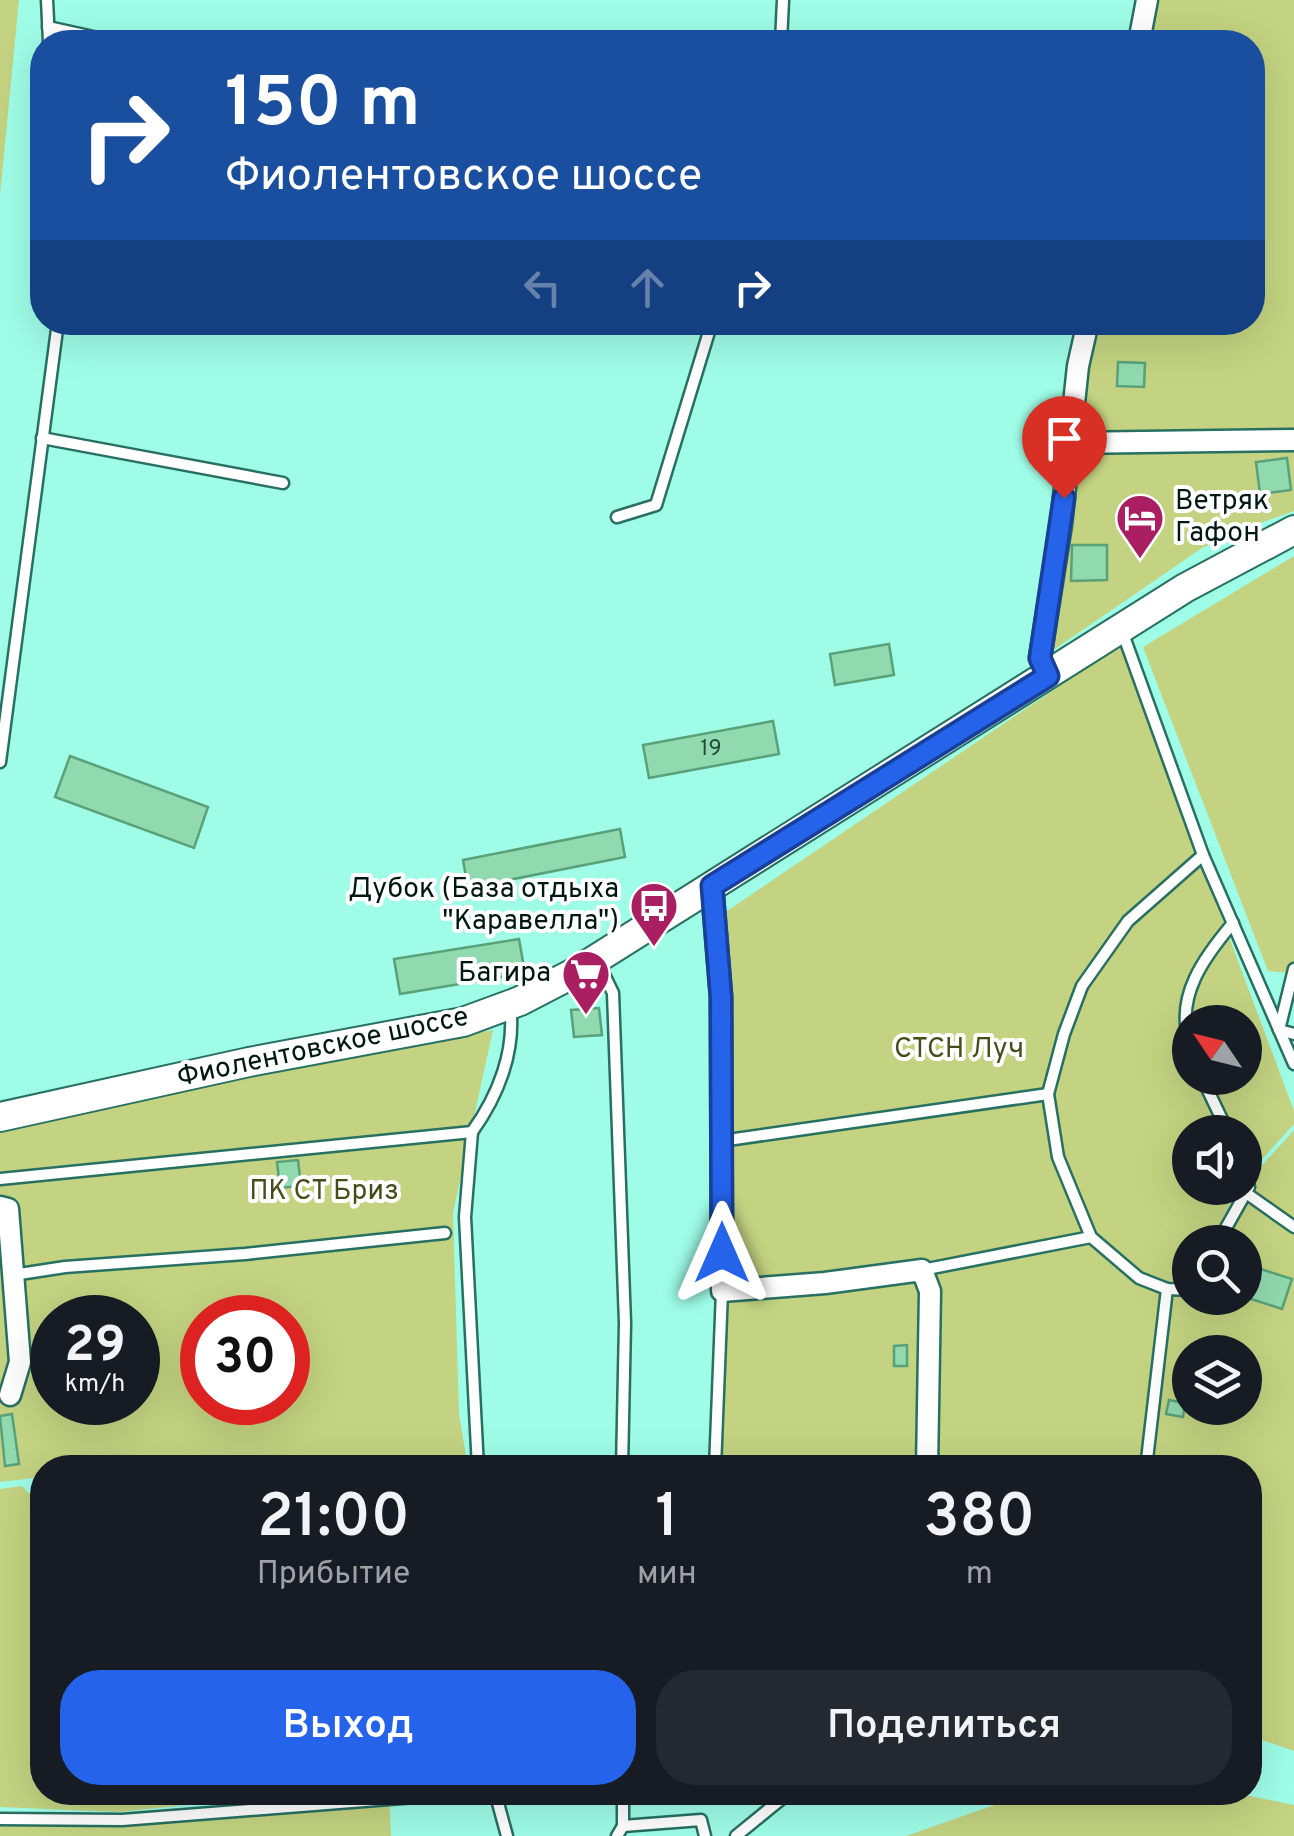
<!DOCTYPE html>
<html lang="ru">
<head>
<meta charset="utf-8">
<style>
  :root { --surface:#171b24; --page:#242831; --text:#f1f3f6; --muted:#9ea1a6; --accent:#2563eb }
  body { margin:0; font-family:Overpass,sans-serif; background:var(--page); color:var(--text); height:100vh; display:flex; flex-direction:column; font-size:38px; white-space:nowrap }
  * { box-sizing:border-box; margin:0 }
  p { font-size:32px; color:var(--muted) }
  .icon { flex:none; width:55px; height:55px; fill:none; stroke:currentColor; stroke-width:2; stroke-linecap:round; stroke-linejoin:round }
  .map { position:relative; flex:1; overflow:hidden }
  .side { position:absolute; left:30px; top:1455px; width:1232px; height:350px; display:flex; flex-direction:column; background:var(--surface); border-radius:40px; box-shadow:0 10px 40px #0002 }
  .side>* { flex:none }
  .top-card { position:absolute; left:30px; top:30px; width:1235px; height:305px; border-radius:40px; box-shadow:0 10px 40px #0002; background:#1a4fa0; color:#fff; overflow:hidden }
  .needle { width:65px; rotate:305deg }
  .controls { position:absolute; left:1172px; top:1005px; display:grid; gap:20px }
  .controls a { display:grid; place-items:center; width:90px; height:90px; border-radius:50%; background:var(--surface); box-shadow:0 10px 40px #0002; font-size:50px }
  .speed { position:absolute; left:30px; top:1295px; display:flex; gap:20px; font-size:50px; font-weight:700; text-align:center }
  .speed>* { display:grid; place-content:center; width:130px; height:130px; border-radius:50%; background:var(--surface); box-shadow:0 10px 40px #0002; line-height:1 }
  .speed small { font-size:25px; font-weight:400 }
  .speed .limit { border:15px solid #d22; background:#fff; color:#111 }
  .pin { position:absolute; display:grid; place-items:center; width:85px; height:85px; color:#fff; margin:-102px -42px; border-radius:50% 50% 50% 0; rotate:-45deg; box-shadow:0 0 10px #0007 }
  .pin .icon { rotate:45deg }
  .me { position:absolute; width:110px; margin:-55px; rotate:0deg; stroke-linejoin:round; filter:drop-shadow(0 0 8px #0008) }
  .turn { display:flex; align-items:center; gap:35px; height:210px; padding:0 30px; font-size:45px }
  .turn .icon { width:130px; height:130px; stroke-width:2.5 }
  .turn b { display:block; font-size:70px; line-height:85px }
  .lanes { display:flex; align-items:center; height:95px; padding:0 30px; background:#0003; justify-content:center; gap:50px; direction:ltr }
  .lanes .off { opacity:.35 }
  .eta { display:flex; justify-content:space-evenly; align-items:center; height:170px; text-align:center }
  .eta b { font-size:60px; font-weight:600; line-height:70px }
  .cta { display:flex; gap:20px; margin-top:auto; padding:20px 30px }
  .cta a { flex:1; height:115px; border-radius:40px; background:var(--accent); color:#fff; font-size:40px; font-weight:600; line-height:115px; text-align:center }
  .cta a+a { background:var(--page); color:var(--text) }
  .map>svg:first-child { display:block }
  .green { fill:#c3d381; fill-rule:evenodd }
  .building { fill:#91daaf; stroke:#59a179; stroke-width:2.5 }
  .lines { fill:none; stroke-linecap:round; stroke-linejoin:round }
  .lane-casing { stroke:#277062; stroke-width:15 }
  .street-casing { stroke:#277062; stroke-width:25 }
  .secondary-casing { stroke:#277062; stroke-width:32 }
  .lane { stroke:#fff; stroke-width:10 }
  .street { stroke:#fff; stroke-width:20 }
  .secondary { stroke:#fff; stroke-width:28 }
  .route-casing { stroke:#184099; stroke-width:25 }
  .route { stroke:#2563eb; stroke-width:18 }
  .labels { text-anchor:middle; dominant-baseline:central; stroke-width:8; stroke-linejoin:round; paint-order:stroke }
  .number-label { font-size:22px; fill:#24483a }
  .poi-label { font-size:28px; fill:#001813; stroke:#fff; text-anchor:end }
  .street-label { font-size:28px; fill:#001813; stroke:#fff }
  .park-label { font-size:28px; fill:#454d1b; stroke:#fff }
</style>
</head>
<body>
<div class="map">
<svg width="1294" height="1836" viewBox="0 0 1294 1836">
  <rect width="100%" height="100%" fill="#9ffde7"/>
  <g class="green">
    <path d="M 0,0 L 19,0 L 0,195 Z"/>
    <path d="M 1143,0 L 1294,0 L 1294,511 L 1249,527 L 1202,548 L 1036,662 L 1079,323 L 1252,322 L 1252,42 L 1135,42 Z"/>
    <path d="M 1294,556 L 1294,979 L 1287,973 L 1268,971 L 1143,647 Z"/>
    <path d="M 1120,645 L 1294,1111 L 1294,1124 L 1245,1178 L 1245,1132 L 1190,1132 L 1190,1188 L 1238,1188 L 1211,1242 L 1190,1242 L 1190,1298 L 1245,1298 L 1245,1242 L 1216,1242 L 1242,1188 L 1245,1188 L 1245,1184 L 1294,1130 L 1294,1751 L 1250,1736 L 1250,1468 L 1143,1467 L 1168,1284 L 1183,1283 L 1164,1281 L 1140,1467 L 722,1468 L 732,1130 L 724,913 ZM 1190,1022 L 1245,1022 L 1245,1078 L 1190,1078 ZM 1190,1352 L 1245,1352 L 1245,1408 L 1190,1408 Z"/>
    <path d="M 493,1030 L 453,1213 L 459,1414 L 468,1467 L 42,1468 L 42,1477 L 0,1482 L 0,1117 ZM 52,1318 L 138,1318 L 138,1402 L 52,1402 ZM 202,1318 L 288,1318 L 288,1402 L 202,1402 Z"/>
    <path d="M 22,1486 L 42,1507 L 42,1792 L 302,1793 L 118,1812 L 0,1807 L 0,1489 Z"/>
    <path d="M 389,1792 L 391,1836 L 0,1836 L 0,1819 L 107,1821 L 344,1793 Z"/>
    <path d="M 1140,1792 L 1235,1793 L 1294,1805 L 1294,1836 L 906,1836 L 1017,1797 Z"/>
  </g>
  <g class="building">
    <path d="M 1118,362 L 1145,363 L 1144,387 L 1117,386 Z"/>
    <path d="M 1287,458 L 1291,490 L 1260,494 L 1256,462 Z"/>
    <path d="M 1072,545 L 1107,545 L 1107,580 L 1071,581 Z"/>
    <path d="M 889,644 L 894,675 L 835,685 L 830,654 Z"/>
    <path d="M 773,721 L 779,754 L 649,778 L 643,745 Z"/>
    <path d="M 70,756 L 208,807 L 194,848 L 55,797 Z"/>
    <path d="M 620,829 L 625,857 L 468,888 L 463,860 Z"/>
    <path d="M 519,939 L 525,973 L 400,994 L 394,959 Z"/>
    <path d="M 599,1008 L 602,1035 L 574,1037 L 571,1010 Z"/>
    <path d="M 298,1160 L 301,1186 L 280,1188 L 277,1162 Z"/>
    <path d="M 1245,1264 L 1292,1279 L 1282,1309 L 1245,1297 Z"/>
    <path d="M 907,1345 L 907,1366 L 894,1366 L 894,1346 Z"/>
    <path d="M 1169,1400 L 1185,1403 L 1183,1417 L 1166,1414 Z"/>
    <path d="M 12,1414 L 19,1464 L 5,1466 L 0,1416 Z"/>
  </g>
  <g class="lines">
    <g class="lane-casing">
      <g id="lane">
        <path d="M 47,0 L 49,42"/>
        <path d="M 48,27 L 116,42"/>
        <path d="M 781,42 L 783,0"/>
        <path d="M 42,438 L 283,483"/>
        <path d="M 617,517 L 656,505 L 712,322"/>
        <path d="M 1122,631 L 1203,855 L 1294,1064"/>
        <path d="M 0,762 L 58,322"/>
        <path d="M 598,962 L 613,993 L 625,1323 L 622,1468"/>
        <path d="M 1294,969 L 1279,1030 L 1294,1034"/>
        <path d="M 1190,1043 C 1174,997 1205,956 1233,923"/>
        <path d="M 1202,1078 L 1228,1132"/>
        <path d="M 472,1132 L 465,1217 L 478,1468"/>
        <path d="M 721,1141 L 1048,1094"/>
        <path d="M 0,1179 L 472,1132 C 498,1096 516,1051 510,1006"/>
        <path d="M 1246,1193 L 1294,1227"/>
        <path d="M 1218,1242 L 1249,1187 L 1245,1170"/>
        <path d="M 922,1270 L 1091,1237"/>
        <path d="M 13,1275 L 65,1267 L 245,1254 L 445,1233"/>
        <path d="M 1190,1290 L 1167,1289 L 1139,1278 L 1091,1237 L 1058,1157 L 1048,1094 L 1064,1034 L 1082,986 L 1128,921 L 1203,855"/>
        <path d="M 715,1468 L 722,1291"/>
        <path d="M 1146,1468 L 1167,1289"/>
        <path d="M 495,1792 L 507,1836"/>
        <path d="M 0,1819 L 122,1820 L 478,1792"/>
        <path d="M 623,1826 L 701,1820 L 705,1836"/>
        <path d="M 617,1836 L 623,1826 L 623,1792"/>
        <path d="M 736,1836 L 790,1792"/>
      </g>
    </g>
    <g class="street-casing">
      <g id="street">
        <path d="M 1139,42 L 1147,0"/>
        <path d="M 1069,443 L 1294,440"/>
        <path d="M 1048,676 L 1040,658 L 1061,525 L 1078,366 L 1088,322"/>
        <path d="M 712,886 L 721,997 L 722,1291 L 825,1283 L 922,1270 L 930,1291 L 927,1468"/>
        <path d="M 0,1207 L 8,1209 L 20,1362 L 10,1395"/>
      </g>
    </g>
    <g class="secondary-casing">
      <path id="secondary" d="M 0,1117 L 249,1062 L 463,1022 L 520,1001 L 574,973 L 1185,588 L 1294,530"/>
    </g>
    <use href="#lane" class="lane"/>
    <use href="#street" class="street"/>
    <use href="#secondary" class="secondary"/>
  </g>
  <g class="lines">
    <g class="route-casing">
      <path id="route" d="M 722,1253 L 721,997 L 712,886 L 1048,676 L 1040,658 L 1064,498"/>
    </g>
    <use href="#route" class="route"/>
  </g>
  <defs>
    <g id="hotel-pin" transform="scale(2.5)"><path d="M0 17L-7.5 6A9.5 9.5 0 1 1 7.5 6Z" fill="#a91f61" stroke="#fff"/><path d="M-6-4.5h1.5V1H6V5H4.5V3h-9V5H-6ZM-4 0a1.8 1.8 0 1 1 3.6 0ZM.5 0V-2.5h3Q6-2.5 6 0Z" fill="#fff"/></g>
    <g id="bus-pin" transform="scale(2.5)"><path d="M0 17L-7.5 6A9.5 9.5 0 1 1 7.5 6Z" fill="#a91f61" stroke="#fff"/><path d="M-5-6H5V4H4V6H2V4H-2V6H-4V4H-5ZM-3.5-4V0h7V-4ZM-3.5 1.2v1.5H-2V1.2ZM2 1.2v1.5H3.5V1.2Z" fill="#fff"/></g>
    <g id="supermarket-pin" transform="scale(2.5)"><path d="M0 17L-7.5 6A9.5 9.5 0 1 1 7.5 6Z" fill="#a91f61" stroke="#fff"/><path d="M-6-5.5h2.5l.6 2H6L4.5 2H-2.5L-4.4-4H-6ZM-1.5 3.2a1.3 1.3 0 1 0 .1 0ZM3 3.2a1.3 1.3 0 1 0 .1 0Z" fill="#fff"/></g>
  </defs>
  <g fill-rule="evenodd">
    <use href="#hotel-pin" x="1140" y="518"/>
    <use href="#bus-pin" x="654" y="906"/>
    <use href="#supermarket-pin" x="586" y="974"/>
  </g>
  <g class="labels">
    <g class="number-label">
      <text x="711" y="749">19</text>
    </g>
    <g class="poi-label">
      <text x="1175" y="502" text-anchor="start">Ветряк<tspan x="1175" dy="32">Гафон</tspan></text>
      <text x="619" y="890">Дубок (База отдыха<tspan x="619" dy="32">"Каравелла")</tspan></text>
      <text x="551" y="974">Багира</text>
    </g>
    <g class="street-label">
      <text transform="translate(323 1048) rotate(-12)">Фиолентовское шоссе</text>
    </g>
    <g class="park-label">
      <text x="959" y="1050">СТСН Луч</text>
      <text x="324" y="1192">ПК СТ Бриз</text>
    </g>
  </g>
</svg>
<div class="controls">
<a><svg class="needle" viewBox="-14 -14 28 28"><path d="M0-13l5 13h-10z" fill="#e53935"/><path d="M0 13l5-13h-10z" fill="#9ea1a6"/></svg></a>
<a><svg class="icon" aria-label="sound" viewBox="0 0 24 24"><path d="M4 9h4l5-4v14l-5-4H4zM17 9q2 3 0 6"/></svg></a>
<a><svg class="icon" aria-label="search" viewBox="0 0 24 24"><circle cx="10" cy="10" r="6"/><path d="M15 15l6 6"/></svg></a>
<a><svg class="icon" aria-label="layers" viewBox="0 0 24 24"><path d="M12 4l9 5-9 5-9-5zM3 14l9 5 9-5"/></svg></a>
</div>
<div class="speed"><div>29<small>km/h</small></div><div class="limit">30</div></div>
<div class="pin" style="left:1064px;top:498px;background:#d93025"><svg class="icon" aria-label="arrive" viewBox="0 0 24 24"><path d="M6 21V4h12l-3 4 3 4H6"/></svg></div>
<svg class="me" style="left:722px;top:1253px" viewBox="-20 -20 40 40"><path d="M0-17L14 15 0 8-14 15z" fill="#2563eb" stroke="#fff" stroke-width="4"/></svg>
<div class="top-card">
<div class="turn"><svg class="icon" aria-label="right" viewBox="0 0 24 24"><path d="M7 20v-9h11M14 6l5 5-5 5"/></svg><div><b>150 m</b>Фиолентовское шоссе</div></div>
<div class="lanes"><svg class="icon off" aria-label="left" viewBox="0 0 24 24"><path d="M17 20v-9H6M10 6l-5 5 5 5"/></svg><svg class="icon off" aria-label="ahead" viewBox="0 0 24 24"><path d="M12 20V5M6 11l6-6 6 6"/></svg><svg class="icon" aria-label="right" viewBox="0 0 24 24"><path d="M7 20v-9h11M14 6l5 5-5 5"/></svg></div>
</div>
<section class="side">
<div class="eta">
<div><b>21:00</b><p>Прибытие</p></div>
<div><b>1</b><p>мин</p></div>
<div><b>380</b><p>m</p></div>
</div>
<div class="cta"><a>Выход</a><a>Поделиться</a></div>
</section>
</div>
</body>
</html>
